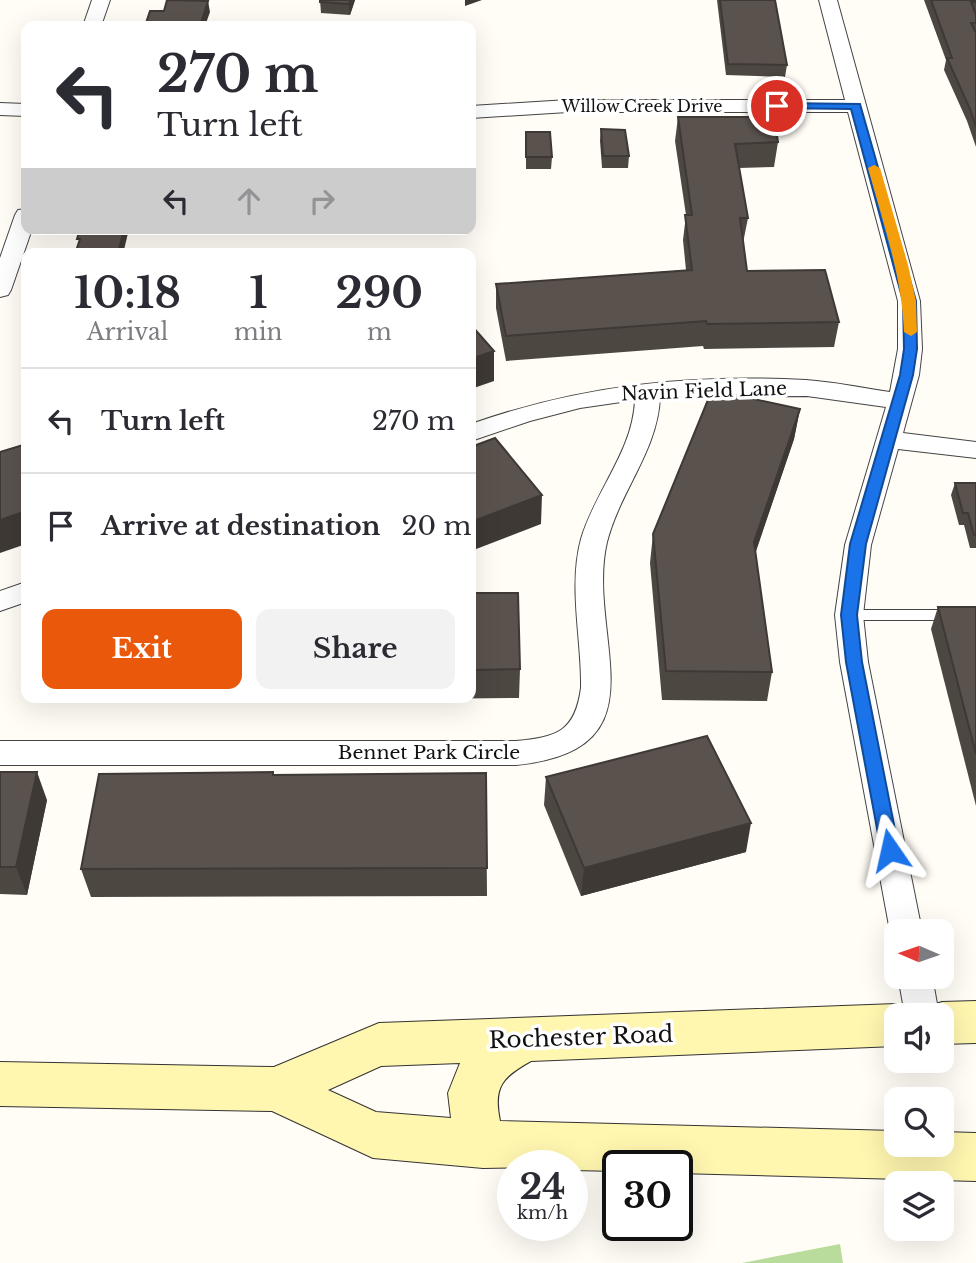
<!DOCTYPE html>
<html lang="en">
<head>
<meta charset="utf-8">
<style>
  :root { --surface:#fff; --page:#f2f2f3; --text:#2b2b33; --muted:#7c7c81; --line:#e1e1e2; --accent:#ea580c }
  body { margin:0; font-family:"Libre Baskerville",serif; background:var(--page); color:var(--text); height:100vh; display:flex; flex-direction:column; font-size:26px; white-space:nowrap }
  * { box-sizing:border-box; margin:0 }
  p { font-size:23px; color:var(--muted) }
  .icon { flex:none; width:38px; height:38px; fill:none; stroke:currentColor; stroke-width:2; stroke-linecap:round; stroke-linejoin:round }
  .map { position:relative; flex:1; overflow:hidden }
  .details { position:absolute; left:21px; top:248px; width:455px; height:455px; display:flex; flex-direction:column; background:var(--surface); border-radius:14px; box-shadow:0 7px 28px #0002 }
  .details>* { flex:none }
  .hud { position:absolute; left:21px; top:21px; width:455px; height:214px; border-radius:14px; box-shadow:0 7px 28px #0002; background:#fff; color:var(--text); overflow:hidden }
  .needle { width:46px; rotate:272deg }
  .tools { position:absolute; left:884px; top:919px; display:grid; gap:14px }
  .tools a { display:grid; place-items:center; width:70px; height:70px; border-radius:14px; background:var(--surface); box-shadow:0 7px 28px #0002; font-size:35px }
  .speed { position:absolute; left:497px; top:1150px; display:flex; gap:14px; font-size:35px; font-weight:700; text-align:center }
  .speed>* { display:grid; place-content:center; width:91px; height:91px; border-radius:50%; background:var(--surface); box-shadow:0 7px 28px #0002; line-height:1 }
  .speed small { font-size:18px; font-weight:400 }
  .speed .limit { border:4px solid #111; border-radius:10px; background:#fff; color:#111 }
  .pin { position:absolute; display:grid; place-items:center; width:60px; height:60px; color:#fff; margin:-30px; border:4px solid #fff; border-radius:50%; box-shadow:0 2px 7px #0007 }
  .me { position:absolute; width:77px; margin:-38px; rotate:349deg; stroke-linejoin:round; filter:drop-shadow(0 0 5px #0008) }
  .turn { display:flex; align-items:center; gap:24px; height:147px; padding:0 21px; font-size:32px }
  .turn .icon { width:91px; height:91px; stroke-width:2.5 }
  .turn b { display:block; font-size:49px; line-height:60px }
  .lanes { display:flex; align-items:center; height:66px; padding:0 21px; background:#0003; justify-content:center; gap:35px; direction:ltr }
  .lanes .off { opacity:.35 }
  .eta { display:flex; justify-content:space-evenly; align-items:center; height:119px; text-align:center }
  .eta b { font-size:42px; font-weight:700; line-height:49px }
  .action { display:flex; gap:14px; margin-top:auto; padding:14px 21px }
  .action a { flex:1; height:80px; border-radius:14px; background:var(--accent); color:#fff; font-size:28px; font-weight:700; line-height:80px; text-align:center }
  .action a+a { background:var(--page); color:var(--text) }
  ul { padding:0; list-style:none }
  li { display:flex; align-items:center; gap:21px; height:105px; padding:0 21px; border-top:2px solid var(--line) }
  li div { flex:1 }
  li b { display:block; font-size:26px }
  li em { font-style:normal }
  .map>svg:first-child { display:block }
  .forest { fill:#b9dc9c }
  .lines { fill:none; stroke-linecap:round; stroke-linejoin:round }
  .service-casing { stroke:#444; stroke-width:2 }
  .minor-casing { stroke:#444; stroke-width:2 }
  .secondary-casing { stroke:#333; stroke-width:2 }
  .service { fill:#fff; fill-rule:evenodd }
  .minor { fill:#fff; fill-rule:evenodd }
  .secondary { fill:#fff6b0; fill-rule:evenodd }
  .wall { fill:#4d4742 }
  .shaded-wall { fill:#3f3936 }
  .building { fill:#5a524d; stroke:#3f3936; stroke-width:2 }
  .route { fill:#1a73e8; stroke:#114b97; stroke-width:2 }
  .slow { fill:#f59e0b }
  .labels { text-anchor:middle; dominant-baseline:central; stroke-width:7; stroke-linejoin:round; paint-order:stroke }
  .far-street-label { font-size:16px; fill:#111; stroke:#fff }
  .street-label { font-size:19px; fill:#111; stroke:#fff }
  .near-street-label { font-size:23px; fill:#111; stroke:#fff }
</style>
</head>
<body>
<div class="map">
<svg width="976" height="1263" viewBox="0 0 976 1263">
  <rect width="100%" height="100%" fill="#fffdf5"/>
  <path class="forest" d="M 840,1244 L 843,1263 L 742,1263 Z"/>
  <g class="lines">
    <g class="service-casing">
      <path id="service" d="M 849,610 L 976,610 L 976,620 L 849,620 L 842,615 Z"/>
    </g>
    <g class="minor-casing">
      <g id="minor">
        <path d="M 92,0 L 110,0 L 101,26 L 83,26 Z"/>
        <path d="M 819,0 L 837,0 L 920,301 L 922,349 L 919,375 L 903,433 L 976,442 L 976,458 L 898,449 L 871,545 L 863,615 L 868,662 L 922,931 L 896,931 L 896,942 L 890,931 L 840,662 L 835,615 L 845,545 L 886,407 L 807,396 L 660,397 C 658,450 620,491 607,542 C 585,636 669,750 516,765 L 0,765 L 0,741 L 516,741 C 557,737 575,732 581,688 C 582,640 568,587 581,539 C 595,491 633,451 635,400 L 580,408 L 530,421 L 471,441 L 471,424 C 582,385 688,374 806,380 C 834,382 862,388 890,392 L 898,349 L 898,301 L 848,112 L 568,112 L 471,118 L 471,106 L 568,100 L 845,100 Z"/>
        <path d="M 0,103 L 26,104 L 26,116 L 0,115 Z"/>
        <path d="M 26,209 L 26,229 L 32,229 L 11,290 L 8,295 L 0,297 L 0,258 L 15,215 L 18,210 Z"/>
        <path d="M 26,582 L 26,602 L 0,611 L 0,591 Z"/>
        <path d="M 898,976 L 932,976 L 939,1015 L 905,1015 Z"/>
      </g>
    </g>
    <g class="secondary-casing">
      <g id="secondary">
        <path d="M 976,1001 L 976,1043 L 942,1044 L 942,1015 L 922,1015 L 925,1008 L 942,1002 Z"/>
        <path d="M 896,1004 L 913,1010 L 915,1015 L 896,1015 L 896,1046 L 531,1061 C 502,1077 493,1087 500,1121 L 896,1131 L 896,1144 L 942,1144 L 942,1132 L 976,1133 L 976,1181 L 677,1173 L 677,1166 L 618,1166 L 618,1171 L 572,1170 L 572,1166 L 483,1168 L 373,1158 L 272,1111 L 0,1106 L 0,1062 L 274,1067 L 379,1023 ZM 460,1063 L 448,1093 L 451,1118 L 376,1112 L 328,1090 L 381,1066 Z"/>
      </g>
    </g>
    <use href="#service" class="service"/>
    <use href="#minor" class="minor"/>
    <use href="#secondary" class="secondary"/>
  </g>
  <g class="wall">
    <path d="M 320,0 L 355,0 L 350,15 L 321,13 Z"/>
    <path d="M 717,0 L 775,0 L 787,65 L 785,77 L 726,75 Z"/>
    <path d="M 924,0 L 976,0 L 976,147 L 967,121 L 944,70 L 946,60 Z"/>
    <path d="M 678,117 L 778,142 L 774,167 L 739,168 L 748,218 L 743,243 L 747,271 L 839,322 L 834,347 L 704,349 L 703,346 L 506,361 L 496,308 L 496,284 L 686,270 L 683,240 L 686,215 L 675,141 Z"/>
    <path d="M 601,129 L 629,156 L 628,168 L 602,168 L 600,141 Z"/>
    <path d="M 526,132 L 552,157 L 551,169 L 526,169 Z"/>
    <path d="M 471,143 L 474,160 L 474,172 L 471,172 Z"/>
    <path d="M 800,409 L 794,439 L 755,553 L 772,672 L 767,701 L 662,700 L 650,563 L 653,534 Z"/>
    <path d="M 955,483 L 976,483 L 976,548 L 970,548 L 964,525 L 959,525 L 951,495 Z"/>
    <path d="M 471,593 L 520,669 L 519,698 L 324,700 L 323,698 L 471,698 Z"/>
    <path d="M 938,607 L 976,607 L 976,806 L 931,629 Z"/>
    <path d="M 98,698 L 261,698 L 260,701 L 100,703 Z"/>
    <path d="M 0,772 L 47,800 L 27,895 L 0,894 Z"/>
    <path d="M 273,772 L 273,775 L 486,773 L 487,896 L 91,897 L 81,869 Z"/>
    <path d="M 546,777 L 746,852 L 581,896 L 544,805 Z"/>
  </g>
  <g class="shaded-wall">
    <path d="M 350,0 L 355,0 L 350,15 L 349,4 Z"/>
    <path d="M 465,0 L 482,0 L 465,6 Z"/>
    <path d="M 208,1 L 210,12 L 205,26 L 200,26 Z"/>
    <path d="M 124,229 L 129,229 L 123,254 L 118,254 Z"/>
    <path d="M 494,351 L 494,381 L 471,389 L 471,359 Z"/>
    <path d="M 800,409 L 794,439 L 749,572 L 754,542 Z"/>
    <path d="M 542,495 L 541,524 L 471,551 L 471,522 Z"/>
    <path d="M 26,511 L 26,544 L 0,553 L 0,520 Z"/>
    <path d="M 37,772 L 47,800 L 27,895 L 16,867 Z"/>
    <path d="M 751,823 L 746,852 L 581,896 L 584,868 Z"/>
  </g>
  <g class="building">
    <path d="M 167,0 L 208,1 L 200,26 L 145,26 L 150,11 L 164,11 Z"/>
    <path d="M 320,0 L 350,0 L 349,4 L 320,2 Z"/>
    <path d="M 720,0 L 775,0 L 787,65 L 728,64 Z"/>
    <path d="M 931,0 L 976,0 L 976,2 L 971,2 L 976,15 L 976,23 L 971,23 L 976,33 L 976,127 L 970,109 L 947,58 L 952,58 Z"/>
    <path d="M 678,117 L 774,117 L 778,142 L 735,144 L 748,218 L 740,218 L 747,271 L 825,270 L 839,322 L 707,324 L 706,321 L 506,336 L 496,284 L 692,270 L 685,215 L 692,215 Z"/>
    <path d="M 601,129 L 625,130 L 629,156 L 603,156 Z"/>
    <path d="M 526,132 L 550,132 L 552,157 L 526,157 Z"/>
    <path d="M 471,143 L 474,160 L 471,160 Z"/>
    <path d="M 80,229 L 124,229 L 118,254 L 75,254 L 80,239 L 77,239 Z"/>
    <path d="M 471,325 L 494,351 L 471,359 Z"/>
    <path d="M 712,390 L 800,409 L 754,542 L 772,672 L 666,671 L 653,534 Z"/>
    <path d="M 495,438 L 542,495 L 471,522 L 471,447 Z"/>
    <path d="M 26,444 L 26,511 L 0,520 L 0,452 Z"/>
    <path d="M 955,483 L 976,483 L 976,535 L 974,535 L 968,513 L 963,513 Z"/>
    <path d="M 471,593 L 518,593 L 520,669 L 471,670 Z"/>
    <path d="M 938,607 L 976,607 L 976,754 Z"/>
    <path d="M 707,736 L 751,823 L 584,868 L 546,777 Z"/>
    <path d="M 0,772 L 37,772 L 16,867 L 0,867 Z"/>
    <path d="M 273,772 L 273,775 L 486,773 L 487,868 L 81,869 L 99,774 Z"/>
  </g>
  <path class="route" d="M 777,103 L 860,104 L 916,301 L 917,349 L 913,375 L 866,544 L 857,615 L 862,662 L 899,850 L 897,856 L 890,858 L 884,856 L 881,850 L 846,662 L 841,615 L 850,544 L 900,375 L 904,349 L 903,301 L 851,109 L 773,108 L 771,106 Z"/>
  <path class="slow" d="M 874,165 L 880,168 L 908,265 L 916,301 L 917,332 L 911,336 L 904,332 C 902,276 883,222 868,168 Z"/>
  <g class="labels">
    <g class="far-street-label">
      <text x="642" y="106">Willow Creek Drive</text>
    </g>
    <g class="street-label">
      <text transform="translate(704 391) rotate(-2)">Navin Field Lane</text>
      <text x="429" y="752">Bennet Park Circle</text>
    </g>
    <g class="near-street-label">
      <text transform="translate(581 1037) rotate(-2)">Rochester Road</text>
    </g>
  </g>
</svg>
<div class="tools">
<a><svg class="needle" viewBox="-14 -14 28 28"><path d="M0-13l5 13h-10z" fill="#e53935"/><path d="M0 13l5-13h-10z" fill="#7c7c81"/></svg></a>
<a><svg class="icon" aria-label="sound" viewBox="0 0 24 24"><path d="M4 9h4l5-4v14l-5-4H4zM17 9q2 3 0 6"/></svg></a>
<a><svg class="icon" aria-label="search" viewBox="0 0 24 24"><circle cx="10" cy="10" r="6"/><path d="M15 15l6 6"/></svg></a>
<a><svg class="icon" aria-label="layers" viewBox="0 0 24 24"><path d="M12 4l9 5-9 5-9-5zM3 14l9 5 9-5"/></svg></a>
</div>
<div class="speed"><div>24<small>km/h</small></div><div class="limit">30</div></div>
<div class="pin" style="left:777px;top:106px;background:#d93025"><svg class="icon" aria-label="arrive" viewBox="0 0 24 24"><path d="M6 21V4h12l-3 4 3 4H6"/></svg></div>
<svg class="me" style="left:890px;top:850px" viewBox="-20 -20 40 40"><path d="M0-17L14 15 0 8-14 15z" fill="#1a73e8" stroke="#fff" stroke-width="4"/></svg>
<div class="hud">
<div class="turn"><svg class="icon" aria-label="left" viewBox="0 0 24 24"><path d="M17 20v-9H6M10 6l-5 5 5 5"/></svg><div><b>270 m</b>Turn left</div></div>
<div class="lanes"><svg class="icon" aria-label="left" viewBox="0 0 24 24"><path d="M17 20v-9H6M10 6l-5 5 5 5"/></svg><svg class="icon off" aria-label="ahead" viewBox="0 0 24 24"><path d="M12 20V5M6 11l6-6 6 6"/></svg><svg class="icon off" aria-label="right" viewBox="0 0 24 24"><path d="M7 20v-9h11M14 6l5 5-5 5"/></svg></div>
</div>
<section class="details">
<div class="eta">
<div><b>10:18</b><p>Arrival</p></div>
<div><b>1</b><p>min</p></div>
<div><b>290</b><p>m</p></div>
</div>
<ul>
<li><svg class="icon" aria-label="left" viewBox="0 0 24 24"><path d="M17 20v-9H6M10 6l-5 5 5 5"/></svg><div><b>Turn left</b></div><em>270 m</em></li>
<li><svg class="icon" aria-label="arrive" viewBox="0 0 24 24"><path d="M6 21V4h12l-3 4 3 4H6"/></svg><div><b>Arrive at destination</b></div><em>20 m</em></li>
</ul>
<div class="action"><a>Exit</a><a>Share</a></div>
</section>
</div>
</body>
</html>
